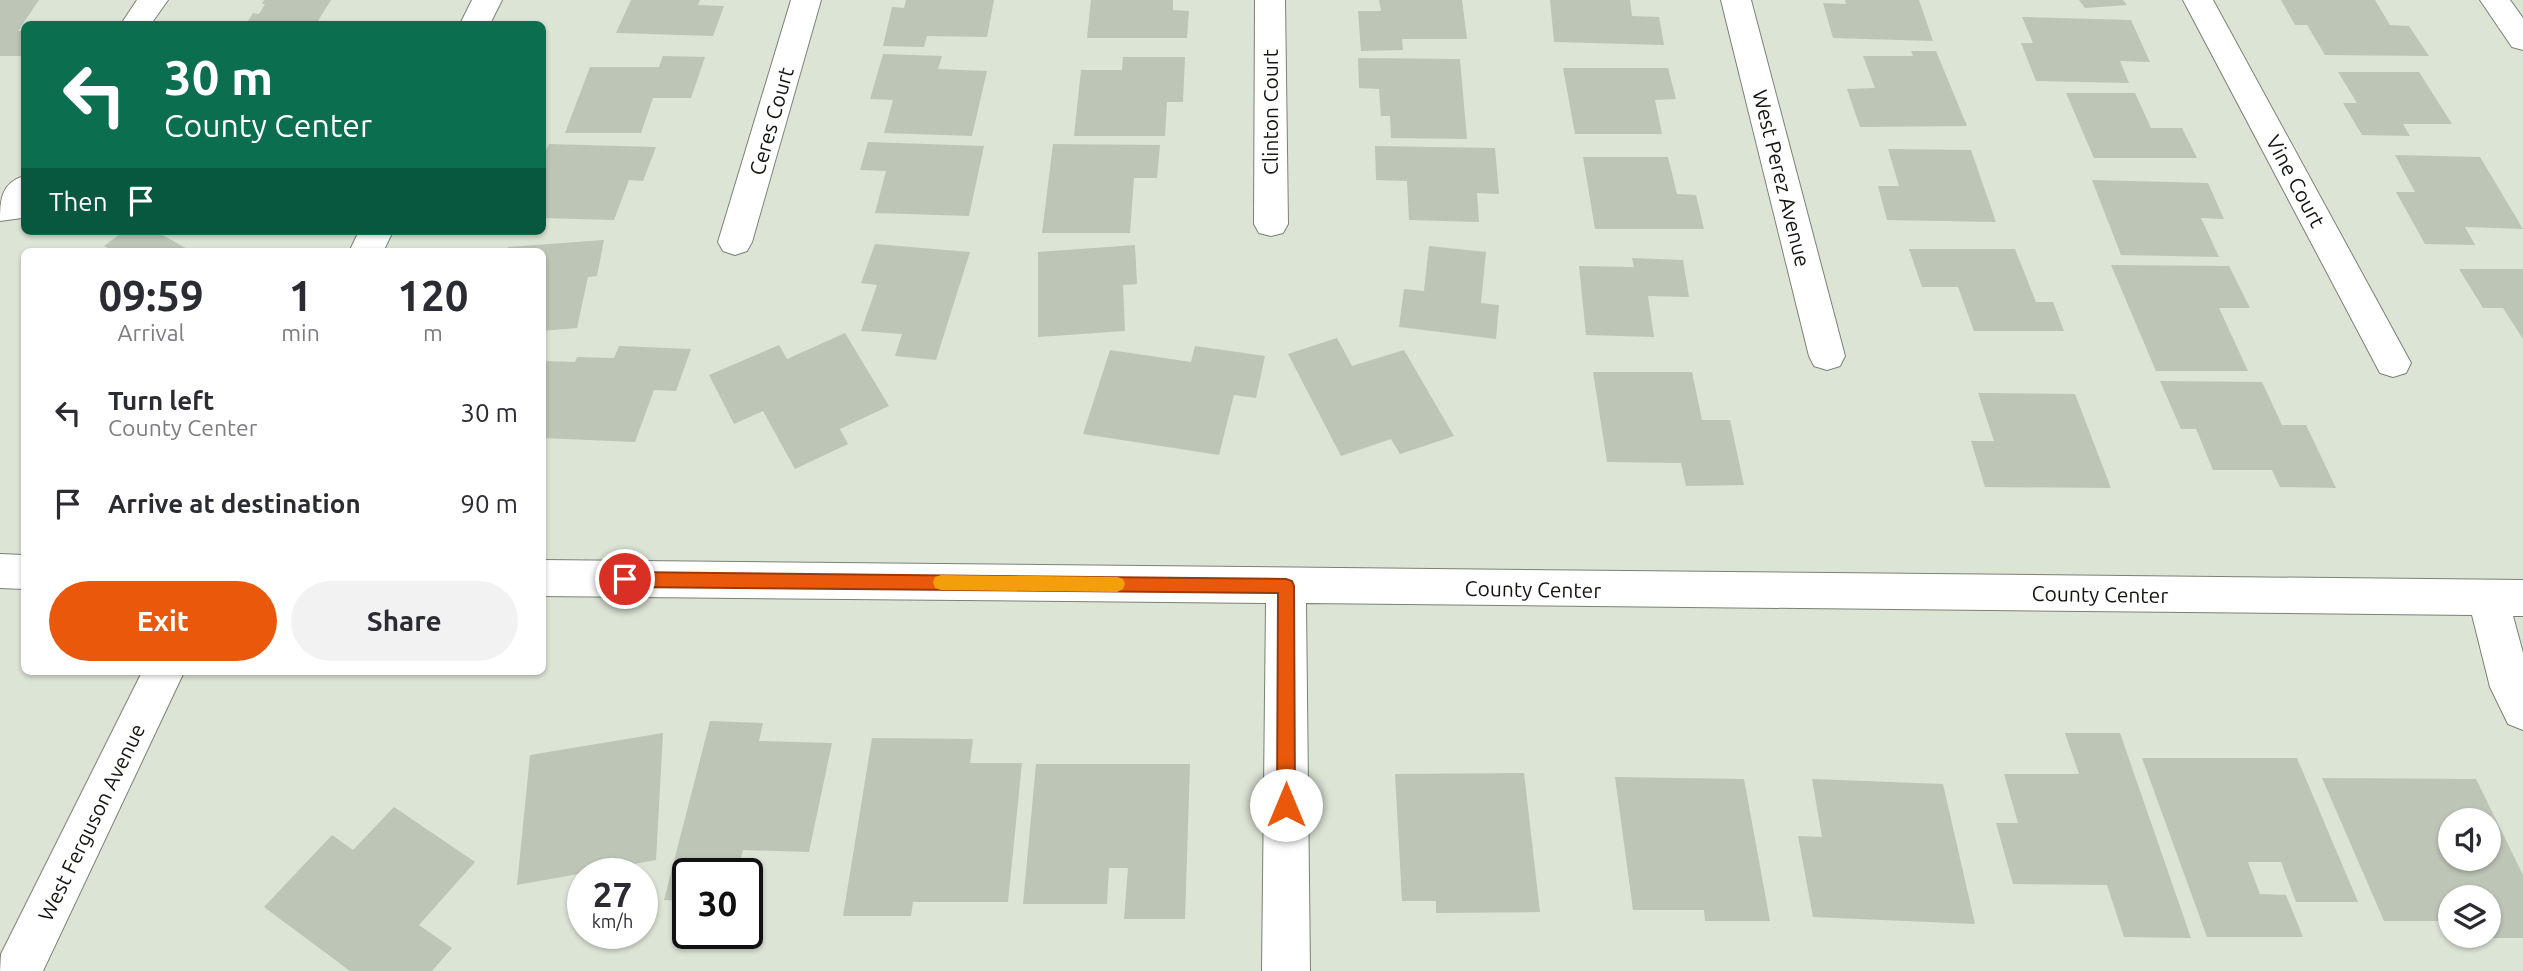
<!DOCTYPE html>
<html lang="en">
<head>
<meta charset="utf-8">
<style>
  :root { --surface:#fff; --page:#f2f2f3; --text:#2b2b33; --muted:#7c7c81; --accent:#ea580c }
  body { margin:0; font-family:Ubuntu,sans-serif; background:var(--page); color:var(--text); height:100vh; display:flex; flex-direction:column; font-size:26px; white-space:nowrap }
  * { box-sizing:border-box; margin:0 }
  p { font-size:23px; color:var(--muted) }
  .icon { flex:none; width:38px; height:38px; fill:none; stroke:currentColor; stroke-width:2; stroke-linecap:round; stroke-linejoin:round }
  .map { position:relative; flex:1; overflow:hidden }
  .drawer { position:absolute; left:21px; top:248px; width:525px; height:427px; display:flex; flex-direction:column; background:var(--surface); border-radius:10px; box-shadow:0 2px 5px #0004 }
  .drawer>* { flex:none }
  .guide { position:absolute; left:21px; top:21px; width:525px; height:214px; border-radius:10px; box-shadow:0 2px 5px #0004; background:#0b6e4f; color:#fff; overflow:hidden }
  .fabs { position:absolute; left:2438px; top:808px; display:grid; gap:14px }
  .fabs a { display:grid; place-items:center; width:63px; height:63px; border-radius:50%; background:var(--surface); box-shadow:0 2px 5px #0004; font-size:35px }
  .speed { position:absolute; left:567px; top:858px; display:flex; gap:14px; font-size:35px; font-weight:700; text-align:center }
  .speed>* { display:grid; place-content:center; width:91px; height:91px; border-radius:50%; background:var(--surface); box-shadow:0 2px 5px #0004; line-height:1 }
  .speed small { font-size:18px; font-weight:400 }
  .speed .limit { border:4px solid #111; border-radius:10px; background:#fff; color:#111 }
  .pin { position:absolute; display:grid; place-items:center; width:60px; height:60px; color:#fff; margin:-30px; border:4px solid #fff; border-radius:50%; box-shadow:0 2px 7px #0007 }
  .me { position:absolute; width:77px; margin:-38px; rotate:0deg; stroke-linejoin:round; filter:drop-shadow(0 0 5px #0008) }
  .turn { display:flex; align-items:center; gap:24px; height:147px; padding:0 28px; font-size:32px }
  .turn .icon { width:91px; height:91px; stroke-width:2.5 }
  .turn b { display:block; font-size:49px; line-height:60px }
  .then { display:flex; align-items:center; height:66px; padding:0 28px; background:#0003; gap:14px; font-size:26px }
  .eta { display:flex; justify-content:space-evenly; align-items:center; height:119px; text-align:center }
  .eta b { font-size:42px; font-weight:700; line-height:49px }
  .primary-button { display:flex; gap:14px; margin-top:auto; padding:14px 28px }
  .primary-button a { flex:1; height:80px; border-radius:42px; background:var(--accent); color:#fff; font-size:28px; font-weight:700; line-height:80px; text-align:center }
  .primary-button a+a { background:var(--page); color:var(--text) }
  ul { padding:0; list-style:none }
  li { display:flex; align-items:center; gap:21px; height:91px; padding:0 28px }
  li div { flex:1 }
  li b { display:block; font-size:26px }
  li em { font-style:normal }
  .map>svg:first-child { display:block }
  .building { fill:#bdc5b6; fill-rule:evenodd }
  .lines { fill:none; stroke-linecap:round; stroke-linejoin:round }
  .minor-casing { stroke:#7a8274; stroke-width:2 }
  .minor { fill:#fff; fill-rule:evenodd }
  .route { fill:#ea580c; stroke:#983908; stroke-width:2 }
  .slow { fill:#f59e0b }
  .labels { text-anchor:middle; dominant-baseline:central; stroke-width:7; stroke-linejoin:round; paint-order:stroke }
  .street-label { font-size:21px; fill:#121510; stroke:#fff }
</style>
</head>
<body>
<div class="map">
<svg width="2523" height="971" viewBox="0 0 2523 971">
  <rect width="100%" height="100%" fill="#dce4d5"/>
  <g class="building">
    <path d="M 0,0 L 39,0 L 18,31 L 24,31 L 24,56 L 0,56 Z"/>
    <path d="M 264,0 L 331,0 L 316,24 L 246,24 L 253,13 L 259,14 L 265,4 L 262,4 Z"/>
    <path d="M 631,0 L 700,0 L 698,5 L 724,6 L 713,36 L 616,33 Z"/>
    <path d="M 906,0 L 994,0 L 987,37 L 927,36 L 924,47 L 883,46 L 892,7 L 904,8 Z"/>
    <path d="M 1091,0 L 1173,0 L 1173,10 L 1189,11 L 1187,38 L 1087,38 Z"/>
    <path d="M 1379,0 L 1462,0 L 1467,39 L 1402,39 L 1403,50 L 1361,51 L 1358,11 L 1381,11 Z"/>
    <path d="M 1550,0 L 1630,0 L 1632,16 L 1659,17 L 1664,45 L 1554,42 Z"/>
    <path d="M 1845,0 L 1919,0 L 1933,41 L 1833,38 L 1823,3 L 1846,4 Z"/>
    <path d="M 2079,0 L 2123,0 L 2127,5 L 2085,8 Z"/>
    <path d="M 2281,0 L 2375,0 L 2390,25 L 2409,26 L 2429,56 L 2325,55 L 2307,25 L 2295,25 Z"/>
    <path d="M 2022,17 L 2131,20 L 2150,62 L 2120,61 L 2129,83 L 2036,81 L 2021,43 L 2033,43 Z"/>
    <path d="M 1911,51 L 1936,51 L 1967,126 L 1860,127 L 1847,89 L 1875,88 L 1863,56 L 1913,56 Z"/>
    <path d="M 883,54 L 942,56 L 938,69 L 987,71 L 972,136 L 884,133 L 893,100 L 870,99 Z"/>
    <path d="M 663,56 L 705,57 L 691,98 L 653,98 L 641,133 L 565,133 L 590,67 L 659,67 Z"/>
    <path d="M 1123,57 L 1185,57 L 1183,102 L 1167,102 L 1165,136 L 1074,136 L 1081,70 L 1122,70 Z"/>
    <path d="M 1358,58 L 1460,59 L 1467,139 L 1391,138 L 1390,116 L 1381,116 L 1379,89 L 1359,88 Z"/>
    <path d="M 1563,68 L 1668,68 L 1676,99 L 1655,100 L 1662,134 L 1575,134 Z"/>
    <path d="M 2338,72 L 2419,72 L 2452,124 L 2403,124 L 2410,136 L 2362,135 L 2343,103 L 2357,103 Z"/>
    <path d="M 2066,93 L 2135,93 L 2151,128 L 2182,128 L 2197,158 L 2094,158 Z"/>
    <path d="M 868,142 L 984,146 L 969,216 L 875,213 L 886,171 L 860,170 Z"/>
    <path d="M 549,144 L 656,147 L 643,181 L 629,180 L 614,220 L 542,218 L 542,158 Z"/>
    <path d="M 1053,144 L 1160,145 L 1157,178 L 1134,178 L 1130,233 L 1042,233 Z"/>
    <path d="M 1375,146 L 1495,148 L 1499,194 L 1477,193 L 1479,222 L 1409,220 L 1407,181 L 1376,180 Z"/>
    <path d="M 1888,149 L 1971,150 L 1996,222 L 1887,220 L 1878,186 L 1899,186 Z"/>
    <path d="M 2395,155 L 2480,157 L 2523,229 L 2465,227 L 2475,245 L 2425,244 L 2396,192 L 2415,192 Z"/>
    <path d="M 1583,157 L 1668,157 L 1677,194 L 1696,195 L 1704,229 L 1595,229 Z"/>
    <path d="M 2092,180 L 2208,183 L 2224,219 L 2201,218 L 2219,257 L 2121,255 Z"/>
    <path d="M 124,231 L 155,231 L 193,252 L 107,252 L 110,249 L 104,246 Z"/>
    <path d="M 604,240 L 597,276 L 588,277 L 577,328 L 542,331 L 542,252 L 507,252 L 508,247 Z"/>
    <path d="M 875,244 L 970,252 L 936,360 L 895,356 L 902,334 L 861,331 L 877,285 L 861,283 Z"/>
    <path d="M 1135,245 L 1137,284 L 1123,285 L 1125,331 L 1038,337 L 1038,252 Z"/>
    <path d="M 1429,246 L 1486,252 L 1481,303 L 1499,305 L 1496,339 L 1399,327 L 1404,289 L 1424,291 Z"/>
    <path d="M 1909,249 L 2015,249 L 2036,302 L 2053,302 L 2064,331 L 1974,331 L 1958,287 L 1922,287 Z"/>
    <path d="M 1632,258 L 1683,260 L 1689,297 L 1648,296 L 1654,337 L 1586,335 L 1579,266 L 1634,267 Z"/>
    <path d="M 2111,265 L 2229,266 L 2250,308 L 2219,308 L 2248,371 L 2156,371 Z"/>
    <path d="M 2459,269 L 2523,269 L 2523,339 L 2503,308 L 2483,308 Z"/>
    <path d="M 845,333 L 889,406 L 840,429 L 848,444 L 795,469 L 763,411 L 734,424 L 709,375 L 779,345 L 787,359 Z"/>
    <path d="M 1337,338 L 1352,366 L 1404,350 L 1454,436 L 1400,454 L 1391,439 L 1341,456 L 1288,354 Z"/>
    <path d="M 619,346 L 691,349 L 676,391 L 654,390 L 635,442 L 542,438 L 542,361 L 575,362 L 577,357 L 614,358 Z"/>
    <path d="M 1195,346 L 1265,356 L 1256,398 L 1234,395 L 1219,455 L 1083,434 L 1110,350 L 1191,362 Z"/>
    <path d="M 1593,372 L 1692,372 L 1702,420 L 1730,420 L 1744,485 L 1686,486 L 1681,463 L 1607,462 Z"/>
    <path d="M 2160,381 L 2262,382 L 2282,425 L 2306,425 L 2336,488 L 2280,487 L 2272,470 L 2213,470 L 2196,429 L 2181,429 Z"/>
    <path d="M 1978,393 L 2075,394 L 2111,488 L 1985,487 L 1971,441 L 1994,441 Z"/>
    <path d="M 710,721 L 763,723 L 759,741 L 832,743 L 809,852 L 743,850 L 737,873 L 688,873 L 688,901 L 664,900 Z"/>
    <path d="M 663,733 L 656,860 L 517,885 L 530,755 Z"/>
    <path d="M 2065,733 L 2120,733 L 2191,938 L 2124,937 L 2107,885 L 2013,884 L 1996,823 L 2018,823 L 2004,774 L 2079,774 Z"/>
    <path d="M 872,738 L 973,739 L 970,763 L 1022,763 L 1008,902 L 913,902 L 911,916 L 843,916 Z"/>
    <path d="M 2142,758 L 2297,758 L 2358,902 L 2296,902 L 2281,862 L 2248,862 L 2260,894 L 2286,895 L 2303,937 L 2207,937 Z"/>
    <path d="M 1036,764 L 1190,764 L 1185,919 L 1124,919 L 1128,868 L 1109,868 L 1107,904 L 1023,904 Z"/>
    <path d="M 1524,773 L 1540,912 L 1436,913 L 1436,901 L 1402,901 L 1395,774 Z"/>
    <path d="M 1615,777 L 1744,779 L 1770,921 L 1705,921 L 1704,910 L 1633,910 Z"/>
    <path d="M 2322,778 L 2476,779 L 2523,875 L 2523,938 L 2488,938 L 2488,898 L 2450,898 L 2450,921 L 2384,921 ZM 2450,821 L 2488,821 L 2488,859 L 2450,859 Z"/>
    <path d="M 1812,779 L 1943,784 L 1975,924 L 1813,917 L 1798,836 L 1822,837 Z"/>
    <path d="M 394,807 L 475,862 L 419,925 L 452,948 L 432,971 L 350,971 L 264,907 L 332,835 L 353,850 Z"/>
  </g>
  <g class="lines">
    <g class="minor-casing">
      <g id="minor">
        <path d="M 137,0 L 168,0 L 151,24 L 121,24 Z"/>
        <path d="M 472,0 L 502,0 L 490,24 L 460,24 Z"/>
        <path d="M 791,0 L 821,0 L 752,242 L 747,251 L 735,255 L 723,251 L 718,242 Z"/>
        <path d="M 1255,0 L 1285,0 L 1288,224 L 1283,233 L 1271,236 L 1259,233 L 1254,224 Z"/>
        <path d="M 1721,0 L 1751,0 L 1845,356 L 1840,366 L 1827,370 L 1814,366 L 1809,356 Z"/>
        <path d="M 2183,0 L 2213,0 L 2411,363 L 2406,373 L 2393,377 L 2380,373 Z"/>
        <path d="M 2480,0 L 2510,0 L 2523,18 L 2523,50 L 2512,47 Z"/>
        <path d="M 24,176 L 24,214 L 22,218 L 0,221 C 0,200 1,183 24,176 Z"/>
        <path d="M 359,231 L 393,231 L 383,252 L 349,252 Z"/>
        <path d="M 0,554 L 24,555 L 24,589 L 0,588 Z"/>
        <path d="M 542,560 L 2523,580 L 2523,616 L 2513,616 L 2523,653 L 2523,730 L 2508,724 L 2490,687 L 2472,615 L 1306,603 L 1310,971 L 1262,971 L 1266,603 L 542,596 Z"/>
        <path d="M 142,672 L 184,672 L 43,971 L 0,971 L 1,954 Z"/>
      </g>
    </g>
    <use href="#minor" class="minor"/>
  </g>
  <path class="route" d="M 625,572 L 1286,579 L 1292,581 L 1294,586 L 1295,805 L 1293,811 L 1286,814 L 1280,811 L 1277,805 L 1278,593 L 625,587 L 619,584 L 617,579 L 619,574 Z"/>
  <path class="slow" d="M 941,575 L 1117,577 L 1123,579 L 1125,584 L 1123,589 L 1117,592 L 941,590 L 935,588 L 933,582 L 935,577 Z"/>
  <g class="labels">
    <g class="street-label">
      <text transform="translate(1270 112) rotate(-90)">Clinton Court</text>
      <text transform="translate(771 121) rotate(-74)">Ceres Court</text>
      <text transform="translate(1782 178) rotate(76)">West Perez Avenue</text>
      <text transform="translate(2296 181) rotate(62)">Vine Court</text>
      <text transform="translate(1533 589) rotate(1)">County Center</text>
      <text transform="translate(2100 594) rotate(1)">County Center</text>
      <text transform="translate(91 822) rotate(-64)">West Ferguson Avenue</text>
    </g>
  </g>
</svg>
<div class="fabs">
<a><svg class="icon" aria-label="sound" viewBox="0 0 24 24"><path d="M4 9h4l5-4v14l-5-4H4zM17 9q2 3 0 6"/></svg></a>
<a><svg class="icon" aria-label="layers" viewBox="0 0 24 24"><path d="M12 4l9 5-9 5-9-5zM3 14l9 5 9-5"/></svg></a>
</div>
<div class="speed"><div>27<small>km/h</small></div><div class="limit">30</div></div>
<div class="pin" style="left:625px;top:579px;background:#d93025"><svg class="icon" aria-label="arrive" viewBox="0 0 24 24"><path d="M6 21V4h12l-3 4 3 4H6"/></svg></div>
<svg class="me" style="left:1286px;top:805px" viewBox="-20 -20 40 40"><circle r="19" fill="#fff"/><path d="M0-13L10 11 0 6-10 11z" fill="#ea580c"/></svg>
<div class="guide">
<div class="turn"><svg class="icon" aria-label="left" viewBox="0 0 24 24"><path d="M17 20v-9H6M10 6l-5 5 5 5"/></svg><div><b>30 m</b>County Center</div></div>
<div class="then">Then<svg class="icon" aria-label="arrive" viewBox="0 0 24 24"><path d="M6 21V4h12l-3 4 3 4H6"/></svg></div>
</div>
<section class="drawer">
<div class="eta">
<div><b>09:59</b><p>Arrival</p></div>
<div><b>1</b><p>min</p></div>
<div><b>120</b><p>m</p></div>
</div>
<ul>
<li><svg class="icon" aria-label="left" viewBox="0 0 24 24"><path d="M17 20v-9H6M10 6l-5 5 5 5"/></svg><div><b>Turn left</b><p>County Center</p></div><em>30 m</em></li>
<li><svg class="icon" aria-label="arrive" viewBox="0 0 24 24"><path d="M6 21V4h12l-3 4 3 4H6"/></svg><div><b>Arrive at destination</b></div><em>90 m</em></li>
</ul>
<div class="primary-button"><a>Exit</a><a>Share</a></div>
</section>
</div>
</body>
</html>
